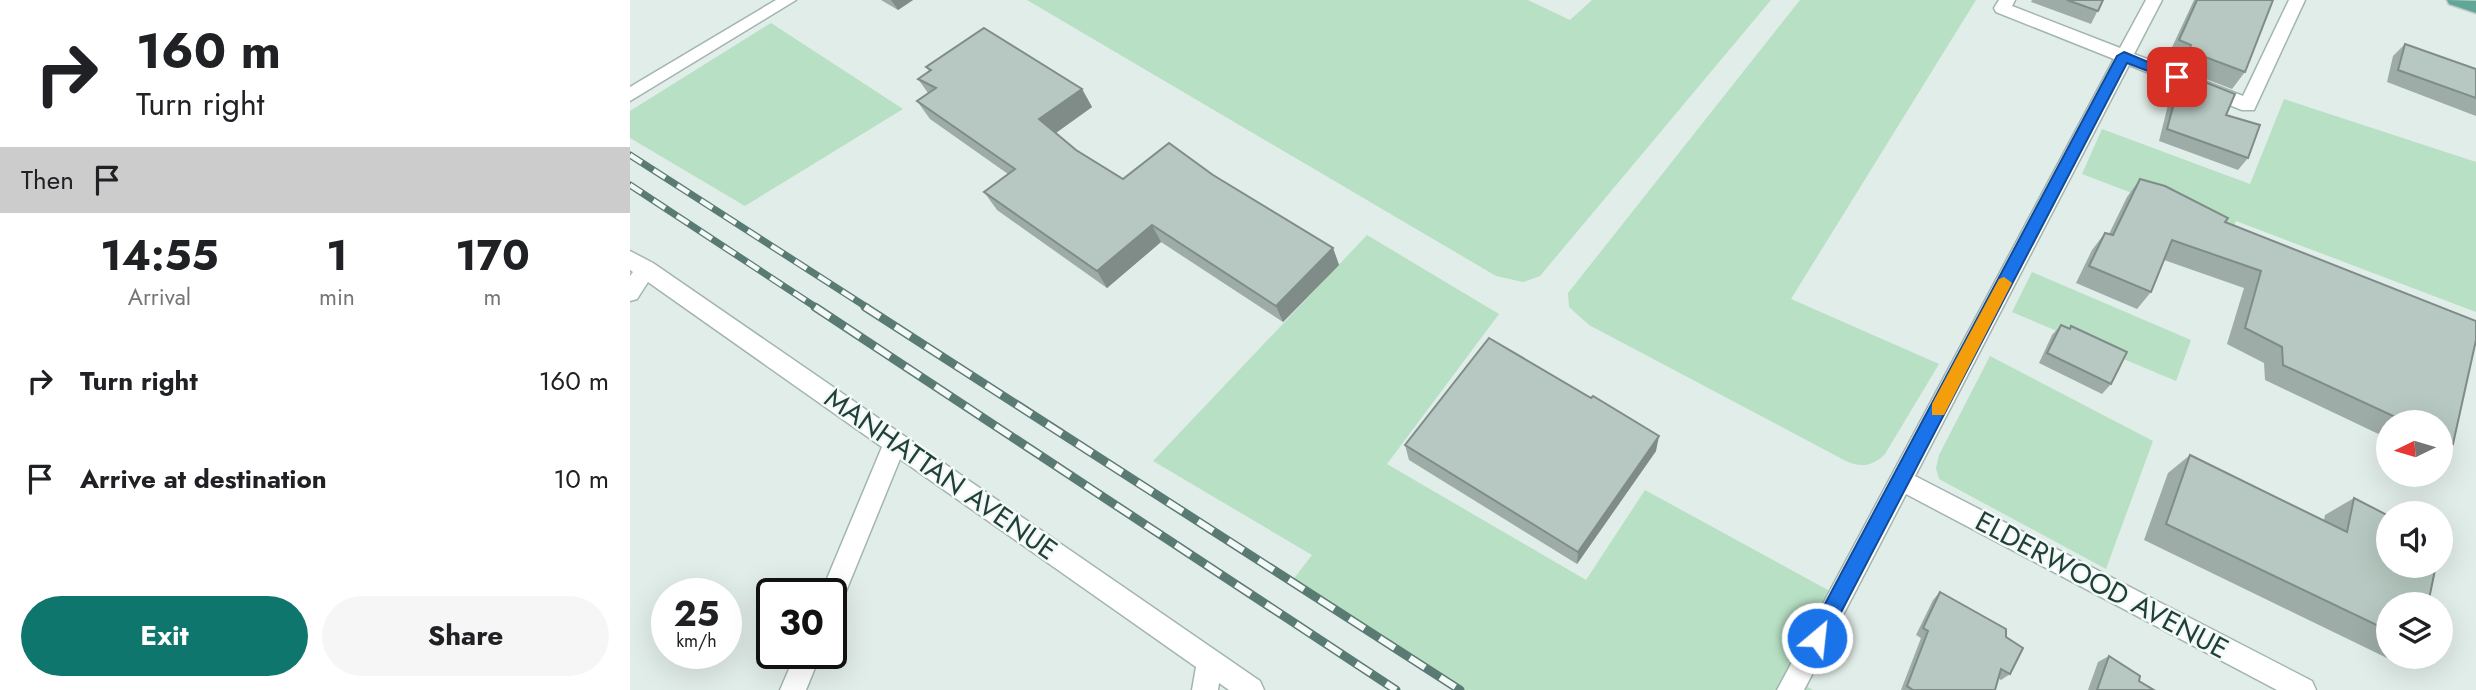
<!DOCTYPE html>
<html lang="en">
<head>
<meta charset="utf-8">
<style>
  :root { --surface:#fff; --page:#f6f6f6; --text:#202124; --muted:#757577; --accent:#0f766e }
  body { margin:0; font-family:Jost,sans-serif; background:var(--page); color:var(--text); height:100vh; display:flex; flex-direction:column; font-size:26px; white-space:nowrap }
  * { box-sizing:border-box; margin:0 }
  p { font-size:23px; color:var(--muted) }
  .icon { flex:none; width:38px; height:38px; fill:none; stroke:currentColor; stroke-width:2; stroke-linecap:round; stroke-linejoin:round }
  .map { position:relative; flex:1; overflow:hidden }
  .panel { display:flex; flex-direction:column; background:var(--surface); width:630px }
  .panel>* { flex:none }
  .guide { background:#fff; color:var(--text); overflow:hidden }
  .needle { width:46px; rotate:265deg }
  .buttons { position:absolute; left:1746px; top:410px; display:grid; gap:14px }
  .buttons a { display:grid; place-items:center; width:77px; height:77px; border-radius:50%; background:var(--surface); box-shadow:0 7px 28px #0002; font-size:35px }
  .speed { position:absolute; left:21px; top:578px; display:flex; gap:14px; font-size:35px; font-weight:700; text-align:center }
  .speed>* { display:grid; place-content:center; width:91px; height:91px; border-radius:50%; background:var(--surface); box-shadow:0 7px 28px #0002; line-height:1 }
  .speed small { font-size:18px; font-weight:400 }
  .speed .limit { border:4px solid #111; border-radius:10px; background:#fff; color:#111 }
  .pin { position:absolute; display:grid; place-items:center; width:60px; height:60px; color:#fff; margin:-30px; border-radius:14px; box-shadow:0 4px 10px #0006 }
  .me { position:absolute; width:77px; margin:-38px; rotate:28deg; stroke-linejoin:round; filter:drop-shadow(0 0 5px #0008) }
  .turn { display:flex; align-items:center; gap:24px; height:147px; padding:0 21px; font-size:32px }
  .turn .icon { width:91px; height:91px; stroke-width:2.5 }
  .turn b { display:block; font-size:49px; line-height:60px }
  .then { display:flex; align-items:center; height:66px; padding:0 21px; background:#0003; gap:14px; font-size:26px }
  .eta { display:flex; justify-content:space-evenly; align-items:center; height:119px; text-align:center }
  .eta b { font-size:42px; font-weight:700; line-height:49px }
  .button { display:flex; gap:14px; margin-top:auto; padding:14px 21px }
  .button a { flex:1; height:80px; border-radius:42px; background:var(--accent); color:#fff; font-size:28px; font-weight:700; line-height:80px; text-align:center }
  .button a+a { background:var(--page); color:var(--text) }
  ul { padding:0; list-style:none }
  li { display:flex; align-items:center; gap:21px; height:98px; padding:0 21px }
  li div { flex:1 }
  li b { display:block; font-size:26px }
  li em { font-style:normal }
  main { display:flex; flex:1; min-height:0 }
  .map>svg:first-child { display:block }
  .green { fill:#b7e0c4 }
  .lines { fill:none; stroke-linecap:round; stroke-linejoin:round }
  .minor-casing { stroke:#a3b5b0; stroke-width:3 }
  .major-casing { stroke:#c0c9c7; stroke-width:3 }
  .minor { fill:#fff; fill-rule:evenodd }
  .major { fill:#61a798; fill-rule:evenodd }
  .rail-far1-casing { stroke:#5a7b73; stroke-width:7 }
  .rail-casing { stroke:#5a7b73; stroke-width:9 }
  .rail-far1 { stroke:#f2f9f6; stroke-width:4.5; stroke-dasharray:14; stroke-linecap:butt }
  .rail { stroke:#f2f9f6; stroke-width:6; stroke-dasharray:18; stroke-linecap:butt }
  .wall { fill:#9daca6 }
  .shaded-wall { fill:#7f8c87 }
  .building { fill:#b6c8c1; stroke:#7f8c87; stroke-width:2 }
  .route { fill:#1a73e8; stroke:#114b97; stroke-width:2 }
  .slow { fill:#f59e0b }
  .labels { text-anchor:middle; dominant-baseline:central; stroke-width:5; stroke-linejoin:round; paint-order:stroke }
  .street-label { font-size:28px; fill:#1f3f38; stroke:#f2f9f6 }
</style>
</head>
<body>
<main>
<section class="panel">
<div class="guide">
<div class="turn"><svg class="icon" aria-label="right" viewBox="0 0 24 24"><path d="M7 20v-9h11M14 6l5 5-5 5"/></svg><div><b>160 m</b>Turn right</div></div>
<div class="then">Then<svg class="icon" aria-label="arrive" viewBox="0 0 24 24"><path d="M6 21V4h12l-3 4 3 4H6"/></svg></div>
</div>
<div class="eta">
<div><b>14:55</b><p>Arrival</p></div>
<div><b>1</b><p>min</p></div>
<div><b>170</b><p>m</p></div>
</div>
<ul>
<li><svg class="icon" aria-label="right" viewBox="0 0 24 24"><path d="M7 20v-9h11M14 6l5 5-5 5"/></svg><div><b>Turn right</b></div><em>160 m</em></li>
<li><svg class="icon" aria-label="arrive" viewBox="0 0 24 24"><path d="M6 21V4h12l-3 4 3 4H6"/></svg><div><b>Arrive at destination</b></div><em>10 m</em></li>
</ul>
<div class="button"><a>Exit</a><a>Share</a></div>
</section>
<div class="map">
<svg width="1846" height="690" viewBox="0 0 1846 690">
  <rect width="100%" height="100%" fill="#e1ede8"/>
  <g class="green">
    <path d="M 397,0 L 898,0 L 940,20 L 962,0 L 1141,0 L 910,276 L 893,282 L 866,276 Z"/>
    <path d="M 1170,0 L 1346,0 L 1161,299 L 1309,364 L 1255,454 C 1242,467 1230,468 1214,460 L 959,325 L 939,307 L 938,293 Z"/>
    <path d="M 141,23 L 273,109 L 115,206 L 0,138 L 0,111 Z"/>
    <path d="M 1654,99 L 1846,162 L 1846,312 L 1606,221 L 1602,231 L 1452,174 L 1472,129 L 1620,184 Z"/>
    <path d="M 737,235 L 869,314 L 757,464 L 956,580 L 1015,490 L 1209,596 L 1165,680 L 1183,690 L 831,690 L 662,581 L 682,555 L 523,461 Z"/>
    <path d="M 1402,272 L 1561,340 L 1546,381 L 1382,312 Z"/>
    <path d="M 1360,356 L 1523,441 L 1476,569 L 1309,479 L 1306,468 L 1309,455 Z"/>
  </g>
  <g class="lines">
    <g class="minor-casing">
      <g id="minor">
        <path d="M 146,0 L 166,0 L 0,101 L 0,87 Z"/>
        <path d="M 1369,0 L 1385,0 L 1382,6 L 1490,48 L 1516,0 L 1532,0 L 1504,54 L 1613,96 L 1659,0 L 1675,0 L 1624,110 L 1612,110 L 1499,65 L 1285,476 L 1682,681 L 1686,690 L 1647,690 L 1276,494 L 1174,690 L 1147,690 L 1484,59 L 1366,12 L 1364,8 Z"/>
        <path d="M 0,251 L 23,263 L 630,681 L 634,690 L 599,690 L 589,683 L 588,690 L 562,690 L 566,667 L 270,459 L 210,606 L 201,610 L 201,593 L 191,593 L 252,447 L 18,282 L 7,299 L 0,301 L 0,276 L 3,272 L 0,270 Z"/>
        <path d="M 166,653 L 191,653 L 176,690 L 150,690 Z"/>
      </g>
    </g>
    <g class="major-casing">
      <path id="major" d="M 1817,0 L 1846,1 L 1846,13 L 1819,4 Z"/>
    </g>
    <use href="#minor" class="minor"/>
    <use href="#major" class="major"/>
    <g class="rail-far1-casing">
      <g id="rail-far1">
        <path d="M 0,155 L 238,308"/>
        <path d="M 0,185 L 187,308"/>
      </g>
    </g>
    <g class="rail-casing">
      <g id="rail">
        <path d="M 185,307 L 766,690"/>
        <path d="M 235,307 L 830,690"/>
      </g>
    </g>
    <use href="#rail-far1" class="rail-far1"/>
    <use href="#rail" class="rail"/>
  </g>
  <g class="wall">
    <path d="M 251,0 L 283,0 L 268,10 Z"/>
    <path d="M 1402,0 L 1473,0 L 1461,24 L 1401,2 Z"/>
    <path d="M 1564,0 L 1643,0 L 1615,72 L 1602,89 L 1547,68 L 1549,62 L 1537,58 Z"/>
    <path d="M 1775,44 L 1846,69 L 1846,116 L 1757,82 L 1763,56 Z"/>
    <path d="M 296,67 L 452,89 L 462,107 L 426,133 L 446,150 L 493,179 L 583,175 L 703,248 L 709,265 L 653,322 L 531,242 L 477,288 L 367,210 L 354,192 L 378,174 L 300,119 L 287,101 L 298,93 L 288,79 L 299,71 Z"/>
    <path d="M 1552,73 L 1596,115 L 1618,158 L 1608,170 L 1529,141 L 1543,85 Z"/>
    <path d="M 1510,179 L 1535,186 L 1598,218 L 1595,222 L 1846,321 L 1846,340 L 1823,444 L 1811,451 L 1811,422 L 1759,422 L 1759,439 L 1635,380 L 1634,363 L 1597,344 L 1614,288 L 1534,260 L 1521,292 L 1507,309 L 1446,283 L 1462,250 L 1475,233 L 1479,234 L 1497,197 Z"/>
    <path d="M 1431,325 L 1439,329 L 1441,326 L 1481,384 L 1472,394 L 1409,363 L 1422,335 Z"/>
    <path d="M 775,445 L 1026,451 L 947,564 L 779,460 Z"/>
    <path d="M 1560,455 L 1694,520 L 1695,515 L 1724,498 L 1759,604 L 1759,656 L 1761,656 L 1757,658 L 1514,540 L 1538,473 Z"/>
    <path d="M 1310,592 L 1376,637 L 1380,674 L 1371,680 L 1368,678 L 1365,690 L 1271,690 L 1291,638 L 1286,635 L 1303,600 Z"/>
    <path d="M 1479,656 L 1509,681 L 1524,690 L 1458,690 L 1468,662 Z"/>
  </g>
  <g class="shaded-wall">
    <path d="M 261,0 L 283,0 L 268,10 Z"/>
    <path d="M 452,89 L 462,107 L 420,137 L 409,119 Z"/>
    <path d="M 522,225 L 531,242 L 477,288 L 467,271 Z"/>
    <path d="M 703,248 L 709,265 L 653,322 L 646,306 Z"/>
    <path d="M 1029,436 L 1026,451 L 947,564 L 948,552 Z"/>
  </g>
  <g class="building">
    <path d="M 1437,0 L 1473,0 L 1468,11 Z"/>
    <path d="M 1567,0 L 1643,0 L 1615,72 L 1559,51 L 1561,45 L 1549,40 Z"/>
    <path d="M 354,28 L 452,89 L 409,119 L 446,150 L 493,179 L 539,143 L 583,175 L 703,248 L 646,306 L 522,225 L 467,271 L 354,192 L 385,169 L 287,101 L 306,88 L 288,79 L 301,70 L 296,67 Z"/>
    <path d="M 1775,44 L 1846,69 L 1846,98 L 1768,70 Z"/>
    <path d="M 1552,73 L 1605,94 L 1596,115 L 1630,125 L 1618,158 L 1537,129 Z"/>
    <path d="M 1510,179 L 1535,186 L 1598,218 L 1595,222 L 1846,321 L 1846,340 L 1823,444 L 1811,438 L 1811,422 L 1776,422 L 1653,365 L 1652,347 L 1615,328 L 1631,271 L 1542,240 L 1521,292 L 1459,266 L 1475,233 L 1483,235 Z"/>
    <path d="M 1431,325 L 1440,329 L 1441,326 L 1497,352 L 1481,384 L 1417,353 Z"/>
    <path d="M 859,338 L 961,398 L 963,396 L 1029,436 L 948,552 L 775,445 Z"/>
    <path d="M 1560,455 L 1717,532 L 1724,498 L 1759,516 L 1759,565 L 1806,565 L 1798,604 L 1759,604 L 1759,631 L 1536,524 Z"/>
    <path d="M 1310,592 L 1376,629 L 1376,637 L 1393,648 L 1380,674 L 1371,669 L 1365,690 L 1283,690 L 1277,686 L 1298,631 L 1293,628 Z"/>
    <path d="M 1479,656 L 1510,676 L 1509,681 L 1524,690 L 1467,690 Z"/>
  </g>
  <path class="route" d="M 1494,52 L 1554,77 L 1547,82 L 1497,63 L 1194,645 L 1187,648 L 1180,645 L 1177,638 L 1180,632 L 1487,56 Z"/>
  <path class="slow" d="M 1374,277 L 1382,283 L 1314,415 L 1302,415 L 1302,404 L 1369,279 Z"/>
  <g class="labels">
    <g class="street-label">
      <text transform="translate(311 474) rotate(35)">MANHATTAN AVENUE</text>
      <text transform="translate(1472 585) rotate(28)">ELDERWOOD AVENUE</text>
    </g>
  </g>
</svg>
<div class="buttons">
<a><svg class="needle" viewBox="-14 -14 28 28"><path d="M0-13l5 13h-10z" fill="#e53935"/><path d="M0 13l5-13h-10z" fill="#757577"/></svg></a>
<a><svg class="icon" aria-label="sound" viewBox="0 0 24 24"><path d="M4 9h4l5-4v14l-5-4H4zM17 9q2 3 0 6"/></svg></a>
<a><svg class="icon" aria-label="layers" viewBox="0 0 24 24"><path d="M12 4l9 5-9 5-9-5zM3 14l9 5 9-5"/></svg></a>
</div>
<div class="speed"><div>25<small>km/h</small></div><div class="limit">30</div></div>
<div class="pin" style="left:1547px;top:77px;background:#d93025"><svg class="icon" aria-label="arrive" viewBox="0 0 24 24"><path d="M6 21V4h12l-3 4 3 4H6"/></svg></div>
<svg class="me" style="left:1187px;top:638px" viewBox="-20 -20 40 40"><circle r="17" fill="#1a73e8" stroke="#fff" stroke-width="3"/><path d="M0-11L8 9 0 5-8 9z" fill="#fff"/></svg>
</div>
</main>
</body>
</html>
